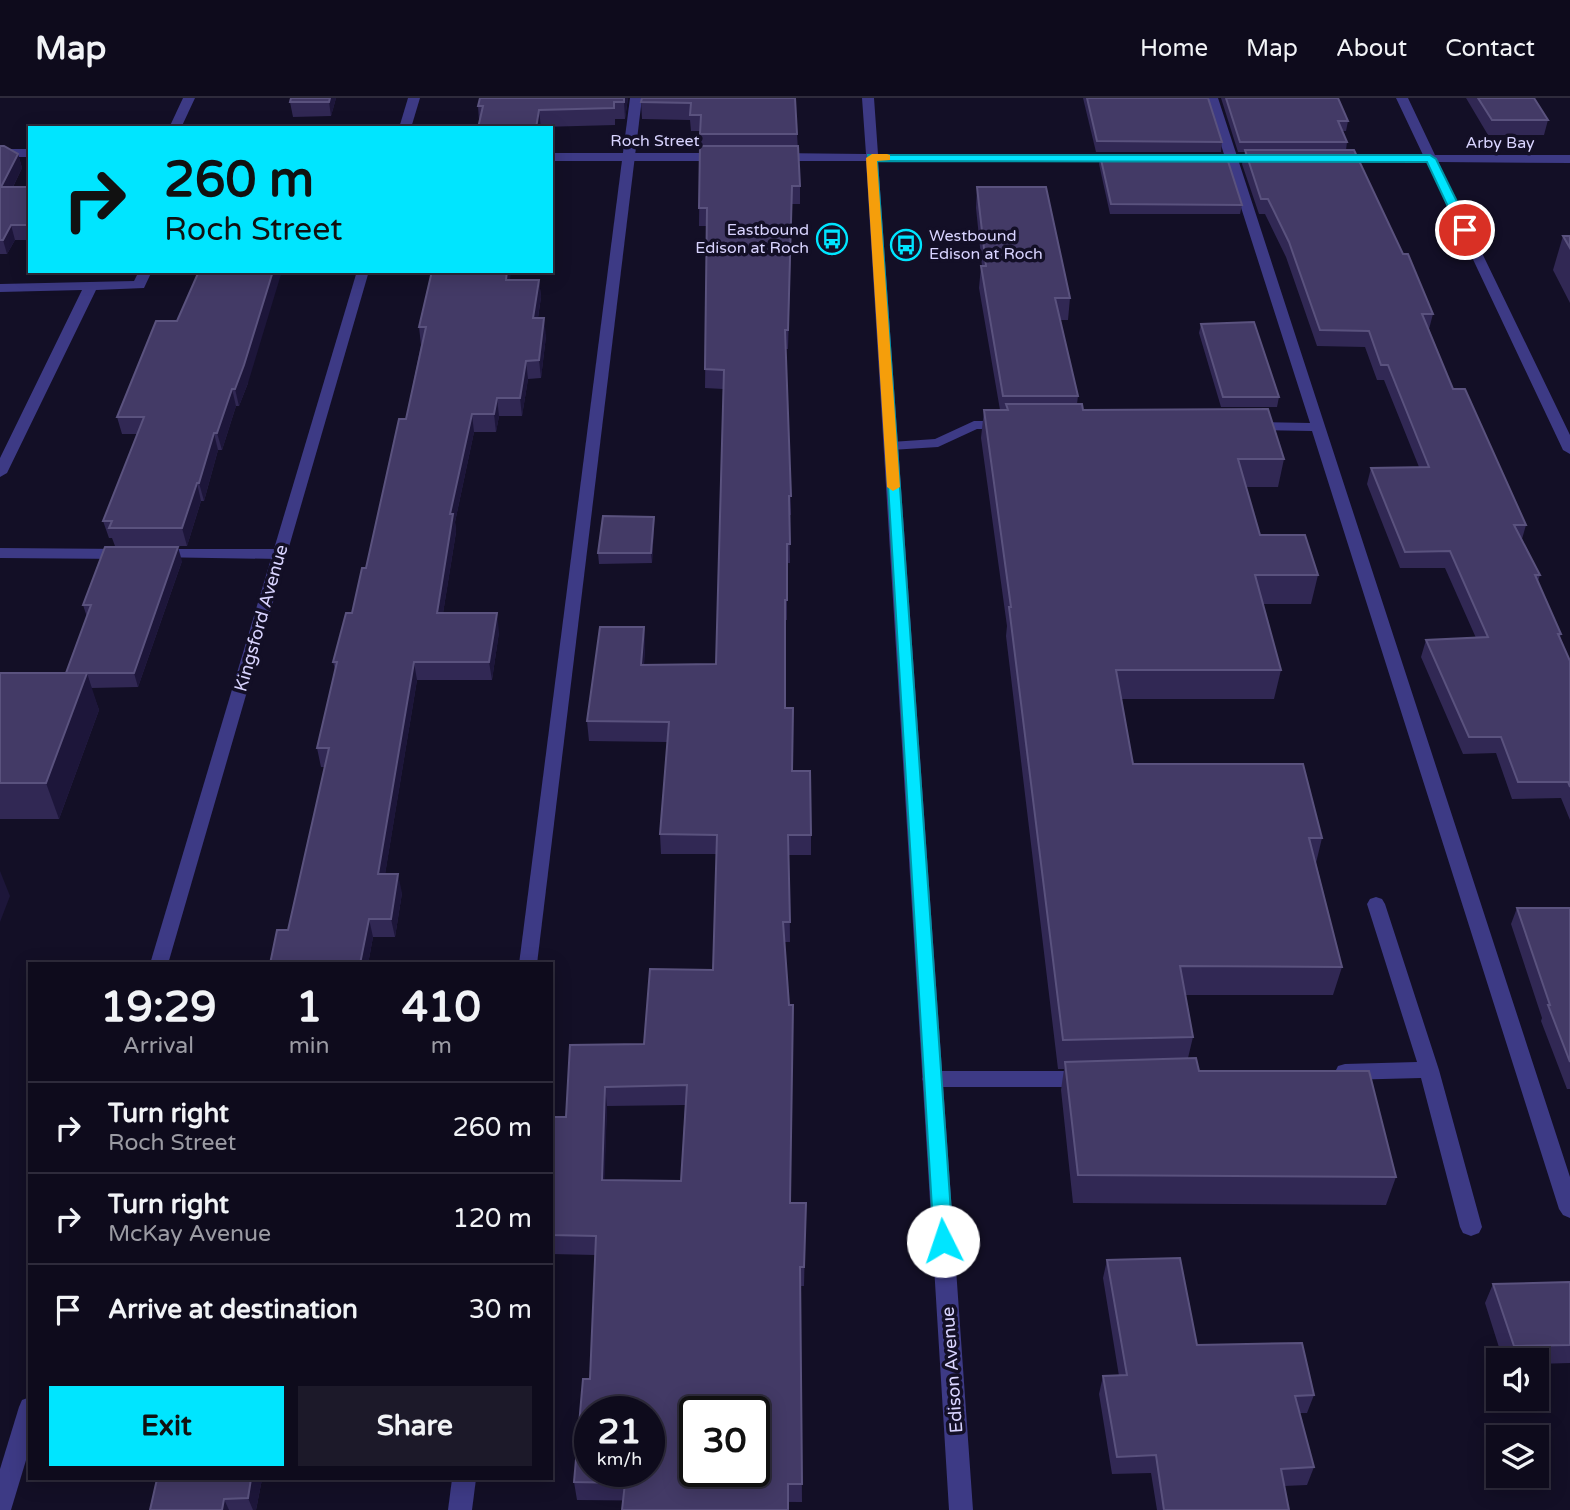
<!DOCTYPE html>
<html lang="en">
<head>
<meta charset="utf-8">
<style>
  :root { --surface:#0e0b1c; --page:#1c1929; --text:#f1f3f6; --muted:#9b9ba3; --line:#2e2b3b; --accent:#00e5ff }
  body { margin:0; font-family:"Varela Round",sans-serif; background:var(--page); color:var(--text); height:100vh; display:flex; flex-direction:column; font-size:26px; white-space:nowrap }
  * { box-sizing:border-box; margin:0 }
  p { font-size:23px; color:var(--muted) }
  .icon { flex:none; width:38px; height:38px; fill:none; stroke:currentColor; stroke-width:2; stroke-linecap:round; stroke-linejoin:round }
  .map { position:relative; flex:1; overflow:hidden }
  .panel { position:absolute; left:28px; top:864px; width:525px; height:518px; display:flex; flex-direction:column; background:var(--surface); border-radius:0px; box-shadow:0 4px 18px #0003,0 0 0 2px var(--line) }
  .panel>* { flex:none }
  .guide { position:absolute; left:28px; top:28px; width:525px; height:147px; border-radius:0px; box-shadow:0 4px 18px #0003,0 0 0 2px var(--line); background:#00e5ff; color:#111; overflow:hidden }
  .buttons { position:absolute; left:1486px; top:1250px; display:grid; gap:14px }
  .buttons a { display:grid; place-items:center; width:63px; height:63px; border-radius:0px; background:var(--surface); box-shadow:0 4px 18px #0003,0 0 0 2px var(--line); font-size:35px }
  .speed { position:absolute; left:574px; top:1298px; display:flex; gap:14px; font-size:35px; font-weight:700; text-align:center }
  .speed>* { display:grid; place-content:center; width:91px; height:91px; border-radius:50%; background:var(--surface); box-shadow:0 4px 18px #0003,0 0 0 2px var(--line); line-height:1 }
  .speed small { font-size:18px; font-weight:400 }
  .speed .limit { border:4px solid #111; border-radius:10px; background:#fff; color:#111 }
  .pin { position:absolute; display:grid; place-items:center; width:60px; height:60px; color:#fff; margin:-30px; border:4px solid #fff; border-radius:50%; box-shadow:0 2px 7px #0007 }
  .me { position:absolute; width:77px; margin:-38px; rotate:356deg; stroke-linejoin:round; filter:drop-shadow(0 0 5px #0008) }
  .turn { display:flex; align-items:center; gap:24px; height:147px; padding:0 21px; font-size:32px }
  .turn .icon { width:91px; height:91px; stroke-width:2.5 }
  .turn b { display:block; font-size:49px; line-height:60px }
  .eta { display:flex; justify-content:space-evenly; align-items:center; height:119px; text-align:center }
  .eta b { font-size:42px; font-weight:700; line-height:49px }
  .primary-button { display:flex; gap:14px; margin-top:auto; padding:14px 21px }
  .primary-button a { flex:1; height:80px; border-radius:0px; background:var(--accent); color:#111; font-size:28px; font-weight:700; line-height:80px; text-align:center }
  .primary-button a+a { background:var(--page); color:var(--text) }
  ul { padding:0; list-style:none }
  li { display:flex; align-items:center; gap:21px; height:91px; padding:0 21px; border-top:2px solid var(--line) }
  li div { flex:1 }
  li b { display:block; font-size:26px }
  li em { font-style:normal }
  header { display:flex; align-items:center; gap:42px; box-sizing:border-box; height:98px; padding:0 35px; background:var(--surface); border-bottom:2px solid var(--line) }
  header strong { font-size:33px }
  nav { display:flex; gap:38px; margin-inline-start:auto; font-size:24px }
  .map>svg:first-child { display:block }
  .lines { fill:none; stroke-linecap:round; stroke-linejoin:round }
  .lane { fill:#3d3a85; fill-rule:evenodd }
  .street { fill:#3d3a85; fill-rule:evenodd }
  .wall { fill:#312854; fill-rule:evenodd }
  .shaded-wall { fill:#1d163a }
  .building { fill:#433a66; stroke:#5a527e; stroke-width:2; fill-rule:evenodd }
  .route { fill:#00e5ff; stroke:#0095a6; stroke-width:2 }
  .slow { fill:#f59e0b }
  .labels { text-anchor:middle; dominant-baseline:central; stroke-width:7; stroke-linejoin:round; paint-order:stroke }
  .far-street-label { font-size:16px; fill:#d9d4ff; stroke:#130f26 }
  .far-poi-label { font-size:16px; fill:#d9d4ff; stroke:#130f26; text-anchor:end }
  .street-label { font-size:18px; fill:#d9d4ff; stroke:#130f26 }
</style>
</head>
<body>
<header>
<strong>Map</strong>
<nav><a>Home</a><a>Map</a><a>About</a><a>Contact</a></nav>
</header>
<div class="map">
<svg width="1570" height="1412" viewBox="0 0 1570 1412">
  <rect width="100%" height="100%" fill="#130f26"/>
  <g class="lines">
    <g class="lane">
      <path d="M 183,0 L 195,0 L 181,30 L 169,30 Z"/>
      <path d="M 630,0 L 642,0 L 537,866 L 519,866 Z"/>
      <path d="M 1206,0 L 1218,0 L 1570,1079 L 1570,1120 L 1563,1117 L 1559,1111 L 1312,333 L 1251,332 L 1244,328 L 1251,324 L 1310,325 Z"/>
      <path d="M 139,173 L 152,173 L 144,190 L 96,192 L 7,375 L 0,379 L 0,360 L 82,192 L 0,194 L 0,186 L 134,183 Z"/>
      <path d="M 974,323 L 1006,323 L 1013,327 L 1006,331 L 977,331 L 938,349 L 891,352 L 884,348 L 891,344 L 935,341 Z"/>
      <path d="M 0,450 L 126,451 L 134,456 L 126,461 L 0,460 Z"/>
      <path d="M 157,451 L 280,451 L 288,456 L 280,461 L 152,459 L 149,456 Z"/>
      <path d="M 1376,799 L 1382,801 L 1385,806 L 1439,972 L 1482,1129 L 1479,1135 L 1471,1138 L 1463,1135 L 1460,1129 L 1421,980 L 1345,982 L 1338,980 L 1335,974 L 1338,968 L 1345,966 L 1417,964 L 1367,806 L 1370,801 Z"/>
      <path d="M 932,973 L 1086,973 L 1093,975 L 1096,981 L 1093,987 L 1086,989 L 932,989 L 925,987 L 922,981 L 925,975 Z"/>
      <path d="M 452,1381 L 476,1381 L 472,1412 L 448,1412 Z"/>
    </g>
    <g class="street">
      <path d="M 408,0 L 420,0 L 411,30 L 399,30 Z"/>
      <path d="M 862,0 L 874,0 L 878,56 L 1122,56 L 1128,60 L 1122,64 L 878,63 L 973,1412 L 949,1412 L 866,63 L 775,63 L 769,59 L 775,55 L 866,56 Z"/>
      <path d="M 1396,0 L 1408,0 L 1435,57 L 1570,57 L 1570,65 L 1438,64 L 1570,337 L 1570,356 L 1563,352 L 1427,64 L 1335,64 L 1329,60 L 1335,56 L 1423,57 Z"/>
      <rect x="0" y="51" width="30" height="8"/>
      <path d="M 551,55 L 723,55 L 729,59 L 723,63 L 551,63 Z"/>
      <path d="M 1206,56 L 1265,56 L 1271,60 L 1265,64 L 1202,63 L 1200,60 Z"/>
      <path d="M 357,173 L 369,173 L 168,866 L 150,866 Z"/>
      <path d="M 30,1299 L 30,1349 L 11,1412 L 0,1412 L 0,1371 L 19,1309 L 22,1302 Z"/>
    </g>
  </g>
  <g class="wall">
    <path d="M 291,0 L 336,0 L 331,18 L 293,19 L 290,4 Z"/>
    <path d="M 628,0 L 625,21 L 615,21 L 615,27 L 541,29 L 479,22 L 478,8 Z"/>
    <path d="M 795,0 L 800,88 L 800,106 L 792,106 L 788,251 L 786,251 L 791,417 L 789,417 L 790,465 L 787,465 L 787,522 L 785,522 L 785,610 L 792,673 L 811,737 L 811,757 L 789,757 L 790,844 L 785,844 L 790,1105 L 806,1105 L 804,1188 L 800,1188 L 802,1404 L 577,1402 L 574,1384 L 590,1281 L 595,1157 L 551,1156 L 551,1019 L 566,1019 L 644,946 L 713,872 L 717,756 L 661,756 L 660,736 L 667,644 L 589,643 L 587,623 L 644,529 L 645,548 L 644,567 L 716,566 L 723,291 L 705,290 L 707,128 L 699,128 L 700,33 L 691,33 L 690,22 L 642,21 L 641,4 ZM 685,1007 L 681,1083 L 604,1082 L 607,1008 Z"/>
    <path d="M 1083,0 L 1208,0 L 1222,44 L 1221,54 L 1096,54 Z"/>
    <path d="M 1221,0 L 1338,0 L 1348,23 L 1346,33 L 1342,33 L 1347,44 L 1346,52 L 1403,156 L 1433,216 L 1429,231 L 1453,291 L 1526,427 L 1522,441 L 1540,477 L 1538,483 L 1561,536 L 1560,539 L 1570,563 L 1570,722 L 1561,700 L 1512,701 L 1496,655 L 1463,656 L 1421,559 L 1426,542 L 1476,540 L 1445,470 L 1400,470 L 1367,386 L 1371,370 L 1419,369 L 1384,282 L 1377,282 L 1365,249 L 1317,248 L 1286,159 L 1265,116 L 1259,116 L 1242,66 L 1245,54 L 1238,54 Z"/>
    <path d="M 1466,0 L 1534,0 L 1548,22 L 1544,37 L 1488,37 Z"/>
    <path d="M 0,48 L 18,56 L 22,70 L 13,89 L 30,89 L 30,142 L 15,142 L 7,156 L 0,156 Z"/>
    <path d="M 1100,57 L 1242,107 L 1240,116 L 1110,116 L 1099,66 Z"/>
    <path d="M 977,89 L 1070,200 L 1068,222 L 1060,222 L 1078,298 L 1077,306 L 1083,312 L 1284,361 L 1278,389 L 1246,389 L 1260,437 L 1318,477 L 1311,506 L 1263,506 L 1281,572 L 1274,601 L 1121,601 L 1133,666 L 1322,740 L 1316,765 L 1342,869 L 1333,897 L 1185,897 L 1193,939 L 1188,960 L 1199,973 L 1396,1079 L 1386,1107 L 1073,1105 L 1061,992 L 1064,971 L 1058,971 L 1006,538 L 1007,528 L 981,340 L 984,312 L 1000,312 L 979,190 L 981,168 L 982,168 L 976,110 Z"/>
    <path d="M 1563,138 L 1570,138 L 1570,205 L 1553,172 Z"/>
    <path d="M 510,182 L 539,182 L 541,199 L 538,220 L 546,238 L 541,280 L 528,281 L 522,318 L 499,318 L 496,334 L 474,334 L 455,424 L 456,434 L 443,515 L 499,534 L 492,582 L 417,582 L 385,776 L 402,795 L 395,839 L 373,839 L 368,866 L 270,866 L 288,832 L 325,669 L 321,669 L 317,650 L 335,571 L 333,564 L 352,515 L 366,470 L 406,321 L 421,247 L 419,229 Z"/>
    <path d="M 177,223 L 248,285 L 239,308 L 236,308 L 222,352 L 218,352 L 204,403 L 201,403 L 187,448 L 115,448 L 112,440 L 109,440 L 103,423 L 138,336 L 122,336 L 117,319 Z"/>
    <path d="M 1201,226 L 1279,299 L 1277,309 L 1221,309 L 1199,235 Z"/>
    <path d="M 654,429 L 652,465 L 599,466 L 598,455 Z"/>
    <path d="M 182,463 L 138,589 L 91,590 L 99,612 L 59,721 L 0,721 L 0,575 L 66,575 L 87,519 L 83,507 Z"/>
    <path d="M 1517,810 L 1570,810 L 1570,991 L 1567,991 L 1541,923 L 1542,920 L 1511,826 Z"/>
    <path d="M 1107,1162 L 1197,1247 L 1314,1297 L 1307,1315 L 1299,1315 L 1314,1369 L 1307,1387 L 1284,1388 L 1289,1412 L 1157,1412 L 1151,1375 L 1112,1376 L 1099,1296 L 1103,1278 L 1119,1278 L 1103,1180 Z"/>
    <path d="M 1570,1184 L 1570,1265 L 1536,1266 L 1536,1262 L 1503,1262 L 1485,1205 L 1493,1186 Z"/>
    <path d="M 262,1381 L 256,1412 L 150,1412 Z"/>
  </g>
  <g class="shaded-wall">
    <path d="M 330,0 L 336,0 L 331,18 L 329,4 Z"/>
    <path d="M 624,0 L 628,0 L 625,21 L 624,4 Z"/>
    <path d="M 539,12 L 541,30 L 536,30 Z"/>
    <path d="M 18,56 L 22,70 L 6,103 L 1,89 Z"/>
    <path d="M 11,127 L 15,142 L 7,156 L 3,142 Z"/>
    <path d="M 273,173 L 282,173 L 248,285 L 239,308 L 235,291 Z"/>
    <path d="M 507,173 L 511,173 L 508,199 L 506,182 Z"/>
    <path d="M 539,182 L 541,199 L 535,238 L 533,220 Z"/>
    <path d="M 544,220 L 546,238 L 541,280 L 539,262 Z"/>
    <path d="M 526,263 L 528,281 L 522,318 L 520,300 Z"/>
    <path d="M 232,291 L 236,308 L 222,352 L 217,335 Z"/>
    <path d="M 497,300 L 499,318 L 496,334 L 494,316 Z"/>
    <path d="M 472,316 L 474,334 L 455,424 L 456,434 L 440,534 L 437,515 L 450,416 Z"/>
    <path d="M 214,335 L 218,352 L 204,403 L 199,385 Z"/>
    <path d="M 197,385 L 201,403 L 187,448 L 182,430 Z"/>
    <path d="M 654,419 L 654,429 L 652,465 L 651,455 Z"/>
    <path d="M 178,449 L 182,463 L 138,589 L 134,575 Z"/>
    <path d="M 497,515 L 499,534 L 492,582 L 489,564 Z"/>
    <path d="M 644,529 L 645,548 L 642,587 L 641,567 Z"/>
    <path d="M 414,564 L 417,582 L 382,795 L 378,776 Z"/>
    <path d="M 87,575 L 99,612 L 59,721 L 46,685 Z"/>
    <path d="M 0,773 L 10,798 L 0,824 Z"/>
    <path d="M 398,776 L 402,795 L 395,839 L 391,821 Z"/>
    <path d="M 369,821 L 373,839 L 368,866 L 360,866 Z"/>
    <path d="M 605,989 L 607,1008 L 604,1101 L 602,1082 Z"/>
    <path d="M 251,1381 L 262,1381 L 256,1412 L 253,1412 L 248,1400 Z"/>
    <path d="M 224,1401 L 229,1412 L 222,1412 Z"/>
  </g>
  <g class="building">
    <path d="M 291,0 L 330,0 L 329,4 L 290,4 Z"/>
    <path d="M 480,0 L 624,0 L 624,4 L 614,4 L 614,10 L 539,12 L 536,30 L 478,30 L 483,8 L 478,8 Z"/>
    <path d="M 642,0 L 795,0 L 797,36 L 700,36 L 701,17 L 690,17 L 691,5 L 641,4 Z"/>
    <path d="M 1087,0 L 1208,0 L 1222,44 L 1097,43 Z"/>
    <path d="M 1226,0 L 1338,0 L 1348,23 L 1338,23 L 1347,44 L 1240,44 Z"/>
    <path d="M 1478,0 L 1534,0 L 1548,22 L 1492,22 Z"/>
    <path d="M 0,48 L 4,48 L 18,56 L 1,89 L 30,89 L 30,127 L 11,127 L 3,142 L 0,142 Z"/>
    <path d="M 700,48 L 798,48 L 800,88 L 792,88 L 788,232 L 785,232 L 791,398 L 789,398 L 790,446 L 787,446 L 787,502 L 785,502 L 785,610 L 793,610 L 792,673 L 810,673 L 811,737 L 788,737 L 790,824 L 783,824 L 789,907 L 793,907 L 790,1105 L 806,1105 L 804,1169 L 800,1169 L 802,1386 L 788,1386 L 788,1412 L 622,1412 L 625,1385 L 574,1384 L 583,1281 L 590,1281 L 596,1138 L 551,1137 L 551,1019 L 566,1019 L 570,947 L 644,946 L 650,871 L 713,872 L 717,737 L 660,736 L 669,624 L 587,623 L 600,529 L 644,529 L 641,567 L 716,566 L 724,272 L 705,271 L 707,110 L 699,110 ZM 687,987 L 681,1083 L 602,1082 L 605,989 ZM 590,1314 L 649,1314 L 649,1374 L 590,1374 ZM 695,1314 L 754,1314 L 754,1374 L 695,1374 Z"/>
    <path d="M 1245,52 L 1354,52 L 1403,156 L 1408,156 L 1433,216 L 1422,216 L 1453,291 L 1465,291 L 1526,427 L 1514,427 L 1540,477 L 1535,477 L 1561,536 L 1558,536 L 1570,563 L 1570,689 L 1568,684 L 1518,684 L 1501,639 L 1469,639 L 1426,542 L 1488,539 L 1450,453 L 1405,454 L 1371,370 L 1429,369 L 1388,267 L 1381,267 L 1369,233 L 1320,232 L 1289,144 L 1268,101 L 1261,101 Z"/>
    <path d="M 1100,57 L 1226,57 L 1242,107 L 1111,106 Z"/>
    <path d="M 977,89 L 1046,89 L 1070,200 L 1055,200 L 1078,298 L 1003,298 L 981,168 L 986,168 Z"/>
    <path d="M 1563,138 L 1570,138 L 1570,150 Z"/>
    <path d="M 199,173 L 273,173 L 244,267 L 235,291 L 232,291 L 217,335 L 214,335 L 199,385 L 197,385 L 182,430 L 109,430 L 112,423 L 103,423 L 144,319 L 117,319 L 156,223 L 177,223 Z"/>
    <path d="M 432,173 L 507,173 L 506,182 L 539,182 L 533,220 L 544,220 L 539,262 L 526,263 L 520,300 L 497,300 L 494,316 L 472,316 L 450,416 L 453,416 L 437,515 L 497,515 L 489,564 L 414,564 L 378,776 L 398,776 L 391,821 L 369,821 L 360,866 L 270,866 L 277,832 L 288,832 L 329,650 L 317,650 L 337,564 L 333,564 L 346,515 L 352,515 L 362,470 L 366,470 L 399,321 L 406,321 L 426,229 L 419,229 Z"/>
    <path d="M 1254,224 L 1279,299 L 1223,299 L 1201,226 Z"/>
    <path d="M 1006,306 L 1082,306 L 1083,312 L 1268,311 L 1284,361 L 1238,361 L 1260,437 L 1305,437 L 1318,477 L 1255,477 L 1281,572 L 1116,572 L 1133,666 L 1303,666 L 1322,740 L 1309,740 L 1342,869 L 1180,868 L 1193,939 L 1063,942 L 1009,509 L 1011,509 L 984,312 L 1008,312 Z"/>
    <path d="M 603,418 L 654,419 L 651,455 L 598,455 Z"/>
    <path d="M 105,449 L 178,449 L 134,575 L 66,575 L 91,507 L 83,507 Z"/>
    <path d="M 0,575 L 87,575 L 46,685 L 0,685 Z"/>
    <path d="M 1517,810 L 1570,810 L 1570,964 L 1548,907 L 1550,907 Z"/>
    <path d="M 1196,960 L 1199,973 L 1369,973 L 1396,1079 L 1078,1077 L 1065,964 Z"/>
    <path d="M 1180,1160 L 1197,1247 L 1302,1245 L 1314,1297 L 1295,1298 L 1314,1369 L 1281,1371 L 1289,1412 L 1164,1412 L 1156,1357 L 1117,1359 L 1103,1278 L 1127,1277 L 1107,1162 Z"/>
    <path d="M 1570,1184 L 1570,1247 L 1514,1248 L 1493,1186 Z"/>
    <path d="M 157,1381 L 251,1381 L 248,1400 L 224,1401 L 222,1412 L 150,1412 Z"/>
  </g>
  <path class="route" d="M 868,57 L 1430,57 L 1436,61 L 1471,132 L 1465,136 L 1459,132 L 1427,64 L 877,63 L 953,1143 L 950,1149 L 943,1151 L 936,1149 L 934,1143 Z"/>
  <path class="slow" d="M 887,56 L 890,57 L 890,62 L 877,63 L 900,389 L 893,393 L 887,389 L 866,60 L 872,56 Z"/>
  <defs>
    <g id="bus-ring" transform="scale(1.575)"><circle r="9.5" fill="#130f26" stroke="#00e5ff" stroke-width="1.5"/><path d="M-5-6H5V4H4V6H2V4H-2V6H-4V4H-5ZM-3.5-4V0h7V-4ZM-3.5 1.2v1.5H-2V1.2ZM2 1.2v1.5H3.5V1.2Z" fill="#00e5ff"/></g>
  </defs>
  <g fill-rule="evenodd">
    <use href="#bus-ring" x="832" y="141"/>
    <use href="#bus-ring" x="906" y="147"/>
  </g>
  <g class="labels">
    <g class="far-street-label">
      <text x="655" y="43">Roch Street</text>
      <text x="1500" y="45">Arby Bay</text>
    </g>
    <g class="far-poi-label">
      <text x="809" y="132">Eastbound<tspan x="809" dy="18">Edison at Roch</tspan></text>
      <text x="929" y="138" text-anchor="start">Westbound<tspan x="929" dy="18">Edison at Roch</tspan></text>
    </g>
    <g class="street-label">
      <text transform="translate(261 520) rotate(-74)">Kingsford Avenue</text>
      <text transform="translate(952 1272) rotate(-94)">Edison Avenue</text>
    </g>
  </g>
</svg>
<div class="buttons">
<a><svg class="icon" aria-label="sound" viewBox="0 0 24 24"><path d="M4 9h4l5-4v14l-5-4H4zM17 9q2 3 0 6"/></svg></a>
<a><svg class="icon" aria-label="layers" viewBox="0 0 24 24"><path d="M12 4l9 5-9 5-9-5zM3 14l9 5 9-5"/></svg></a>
</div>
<div class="speed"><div>21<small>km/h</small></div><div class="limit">30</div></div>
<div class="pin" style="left:1465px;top:132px;background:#d93025"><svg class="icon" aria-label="arrive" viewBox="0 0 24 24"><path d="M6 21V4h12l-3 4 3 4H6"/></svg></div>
<svg class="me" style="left:943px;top:1143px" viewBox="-20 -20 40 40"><circle r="19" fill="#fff"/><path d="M0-13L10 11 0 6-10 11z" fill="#00e5ff"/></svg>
<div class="guide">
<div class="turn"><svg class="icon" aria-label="right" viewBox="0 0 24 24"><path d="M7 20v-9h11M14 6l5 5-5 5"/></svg><div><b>260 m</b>Roch Street</div></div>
</div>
<section class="panel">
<div class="eta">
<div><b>19:29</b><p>Arrival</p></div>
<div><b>1</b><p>min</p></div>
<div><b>410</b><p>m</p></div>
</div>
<ul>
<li><svg class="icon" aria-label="right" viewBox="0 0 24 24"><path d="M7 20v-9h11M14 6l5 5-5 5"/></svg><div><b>Turn right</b><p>Roch Street</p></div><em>260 m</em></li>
<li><svg class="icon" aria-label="right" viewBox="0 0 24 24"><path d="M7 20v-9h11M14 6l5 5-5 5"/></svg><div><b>Turn right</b><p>McKay Avenue</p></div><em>120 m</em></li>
<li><svg class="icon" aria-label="arrive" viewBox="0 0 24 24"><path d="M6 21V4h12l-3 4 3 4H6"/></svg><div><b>Arrive at destination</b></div><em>30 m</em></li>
</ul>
<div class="primary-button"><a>Exit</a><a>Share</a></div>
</section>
</div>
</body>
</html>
